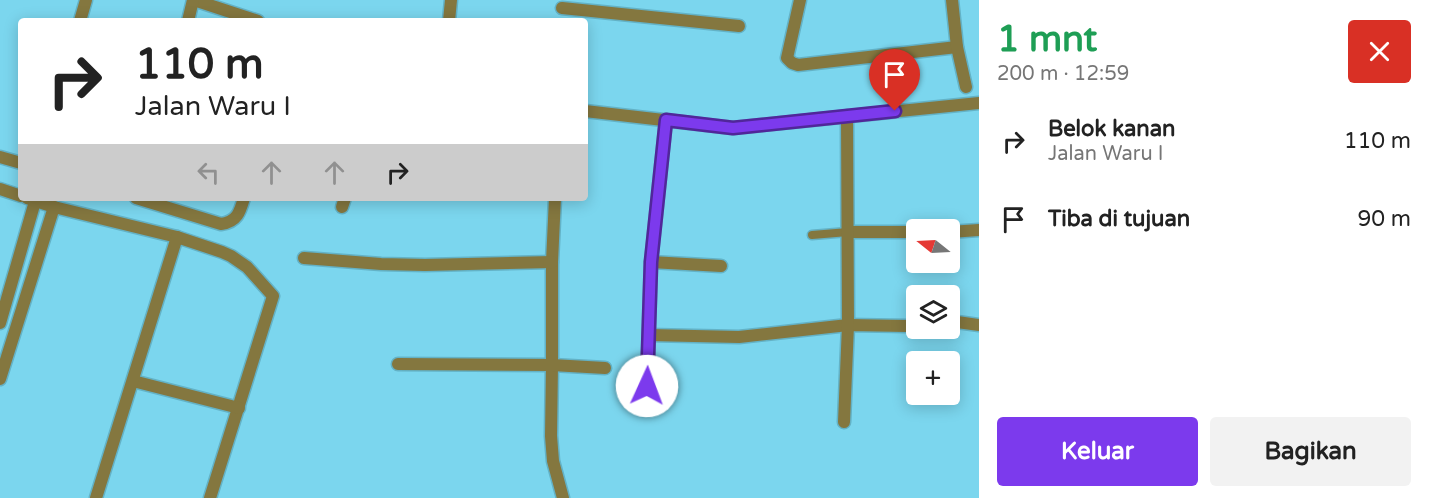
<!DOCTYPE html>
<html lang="id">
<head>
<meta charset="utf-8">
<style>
  :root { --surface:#fff; --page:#f2f2f2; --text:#222; --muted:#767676; --accent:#7c3aed }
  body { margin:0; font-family:"Varela Round",sans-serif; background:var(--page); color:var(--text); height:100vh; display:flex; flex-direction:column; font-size:22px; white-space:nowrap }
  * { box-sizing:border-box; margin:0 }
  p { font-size:20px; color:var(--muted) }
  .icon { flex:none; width:33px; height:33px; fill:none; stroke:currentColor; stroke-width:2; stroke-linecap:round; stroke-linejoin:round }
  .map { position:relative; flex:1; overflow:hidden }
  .drawer { display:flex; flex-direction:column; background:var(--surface); width:450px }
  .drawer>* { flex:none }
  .hud { position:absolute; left:18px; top:18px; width:570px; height:183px; border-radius:6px; box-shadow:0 3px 15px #0003; background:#fff; color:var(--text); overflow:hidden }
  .needle { width:39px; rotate:288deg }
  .buttons { position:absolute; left:906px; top:219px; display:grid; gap:12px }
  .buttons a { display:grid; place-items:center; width:54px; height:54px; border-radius:6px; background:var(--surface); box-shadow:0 3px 15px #0003; font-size:30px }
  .pin { position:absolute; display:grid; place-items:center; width:51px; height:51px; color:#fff; margin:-62px -26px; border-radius:50% 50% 50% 0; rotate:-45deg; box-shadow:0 0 6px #0007 }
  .pin .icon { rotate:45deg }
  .me { position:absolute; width:66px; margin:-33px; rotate:2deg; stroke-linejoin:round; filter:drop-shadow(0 0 4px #0008) }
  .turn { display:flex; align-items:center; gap:21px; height:126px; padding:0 18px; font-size:27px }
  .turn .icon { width:78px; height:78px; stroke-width:2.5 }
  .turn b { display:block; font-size:42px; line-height:51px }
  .lanes { display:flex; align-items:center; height:57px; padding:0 18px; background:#0003; justify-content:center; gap:30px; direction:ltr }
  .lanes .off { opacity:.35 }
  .round { display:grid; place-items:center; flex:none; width:63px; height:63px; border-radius:6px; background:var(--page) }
  .summary { display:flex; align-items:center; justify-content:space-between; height:102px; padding:0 18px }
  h1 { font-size:36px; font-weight:700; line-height:45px; color:#1e9e55 }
  .action { display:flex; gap:12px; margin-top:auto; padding:12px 18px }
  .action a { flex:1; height:69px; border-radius:6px; background:var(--accent); color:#fff; font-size:24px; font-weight:700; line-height:69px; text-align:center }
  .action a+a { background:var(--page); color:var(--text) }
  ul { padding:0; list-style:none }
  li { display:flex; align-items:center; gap:18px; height:78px; padding:0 18px }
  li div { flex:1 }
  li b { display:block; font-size:22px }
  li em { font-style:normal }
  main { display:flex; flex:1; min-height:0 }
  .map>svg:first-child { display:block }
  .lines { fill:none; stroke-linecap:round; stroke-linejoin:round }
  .service-casing { stroke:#63b2c6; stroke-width:11 }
  .minor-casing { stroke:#63b2c6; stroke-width:15 }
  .service { stroke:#84773f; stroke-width:8 }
  .minor { stroke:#84773f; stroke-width:12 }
  .route-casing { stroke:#51269a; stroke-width:15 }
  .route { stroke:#7c3aed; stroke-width:10 }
</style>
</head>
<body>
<main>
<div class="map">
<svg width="979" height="498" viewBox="0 0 979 498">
  <rect width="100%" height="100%" fill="#7bd6ee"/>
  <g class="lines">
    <g class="service-casing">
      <path id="service" d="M 812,235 L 848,232"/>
    </g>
    <g class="minor-casing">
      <g id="minor">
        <path d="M 194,0 L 258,21"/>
        <path d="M 800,0 L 787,58 L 792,63 L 798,65 L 957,47"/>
        <path d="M 952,0 L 957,47 L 966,87"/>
        <path d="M 562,8 L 739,26"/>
        <path d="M 80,21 L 86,0"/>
        <path d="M 188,21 L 193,0"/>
        <path d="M 449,21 L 451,0"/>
        <path d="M 585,111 L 733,128 L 979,103"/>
        <path d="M 0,157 L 21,163"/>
        <path d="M 0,189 L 21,196"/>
        <path d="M 27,198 L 54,207 L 177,237 L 222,252 L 231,256 L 247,267 L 273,296 L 210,498"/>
        <path d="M 136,198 L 221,224 C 237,222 240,212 244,198"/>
        <path d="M 555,198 L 552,262 L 552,365 L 551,436 L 553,461 L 563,498"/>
        <path d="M 342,207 L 345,198"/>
        <path d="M 848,232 L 916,232"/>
        <path d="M 950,232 L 979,230"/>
        <path d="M 304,258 L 381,264 L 425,265 L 552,262"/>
        <path d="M 651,262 L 721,266"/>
        <path d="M 950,321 L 979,325"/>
        <path d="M 0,323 L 36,198"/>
        <path d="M 649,335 L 739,337 L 848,325 L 908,326 L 916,324"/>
        <path d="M 398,364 L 552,365 L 605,368"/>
        <path d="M 0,379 L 54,207"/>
        <path d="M 133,381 L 239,408"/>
        <path d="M 647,386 L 651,262 L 666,120"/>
        <path d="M 844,422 L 848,325 L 847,116"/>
        <path d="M 96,498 L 177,237"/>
      </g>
    </g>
    <use href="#service" class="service"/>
    <use href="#minor" class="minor"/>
  </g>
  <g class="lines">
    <g class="route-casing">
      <path id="route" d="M 647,386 L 651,262 L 666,120 L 733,128 L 895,111"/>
    </g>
    <use href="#route" class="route"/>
  </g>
</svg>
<div class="buttons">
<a><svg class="needle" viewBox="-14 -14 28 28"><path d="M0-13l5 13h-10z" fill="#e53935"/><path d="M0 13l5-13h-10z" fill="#767676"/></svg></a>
<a><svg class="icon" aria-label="layers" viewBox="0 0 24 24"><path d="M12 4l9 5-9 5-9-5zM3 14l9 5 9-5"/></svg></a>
<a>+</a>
</div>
<div class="pin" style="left:895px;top:111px;background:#d93025"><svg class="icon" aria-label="arrive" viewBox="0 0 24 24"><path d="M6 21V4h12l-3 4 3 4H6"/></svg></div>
<svg class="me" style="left:647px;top:386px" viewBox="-20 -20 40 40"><circle r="19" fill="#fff"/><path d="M0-13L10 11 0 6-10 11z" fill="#7c3aed"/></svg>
<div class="hud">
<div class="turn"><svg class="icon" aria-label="right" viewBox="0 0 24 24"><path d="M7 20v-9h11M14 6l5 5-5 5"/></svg><div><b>110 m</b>Jalan Waru I</div></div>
<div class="lanes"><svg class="icon off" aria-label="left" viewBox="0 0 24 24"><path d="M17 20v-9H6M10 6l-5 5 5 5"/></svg><svg class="icon off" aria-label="ahead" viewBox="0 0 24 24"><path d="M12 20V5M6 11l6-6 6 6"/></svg><svg class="icon off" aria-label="ahead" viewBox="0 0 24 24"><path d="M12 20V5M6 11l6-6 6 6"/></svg><svg class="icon" aria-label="right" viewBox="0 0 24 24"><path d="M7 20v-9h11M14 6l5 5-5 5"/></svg></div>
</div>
</div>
<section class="drawer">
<div class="summary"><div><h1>1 mnt</h1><p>200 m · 12:59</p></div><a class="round" style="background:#d93025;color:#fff"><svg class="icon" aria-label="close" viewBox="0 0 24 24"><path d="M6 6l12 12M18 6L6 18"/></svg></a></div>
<ul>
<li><svg class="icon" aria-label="right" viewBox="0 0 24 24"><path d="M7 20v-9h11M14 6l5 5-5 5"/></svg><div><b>Belok kanan</b><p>Jalan Waru I</p></div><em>110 m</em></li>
<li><svg class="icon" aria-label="arrive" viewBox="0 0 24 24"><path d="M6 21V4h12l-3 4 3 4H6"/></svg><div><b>Tiba di tujuan</b></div><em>90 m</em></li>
</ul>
<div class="action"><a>Keluar</a><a>Bagikan</a></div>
</section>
</main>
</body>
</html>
